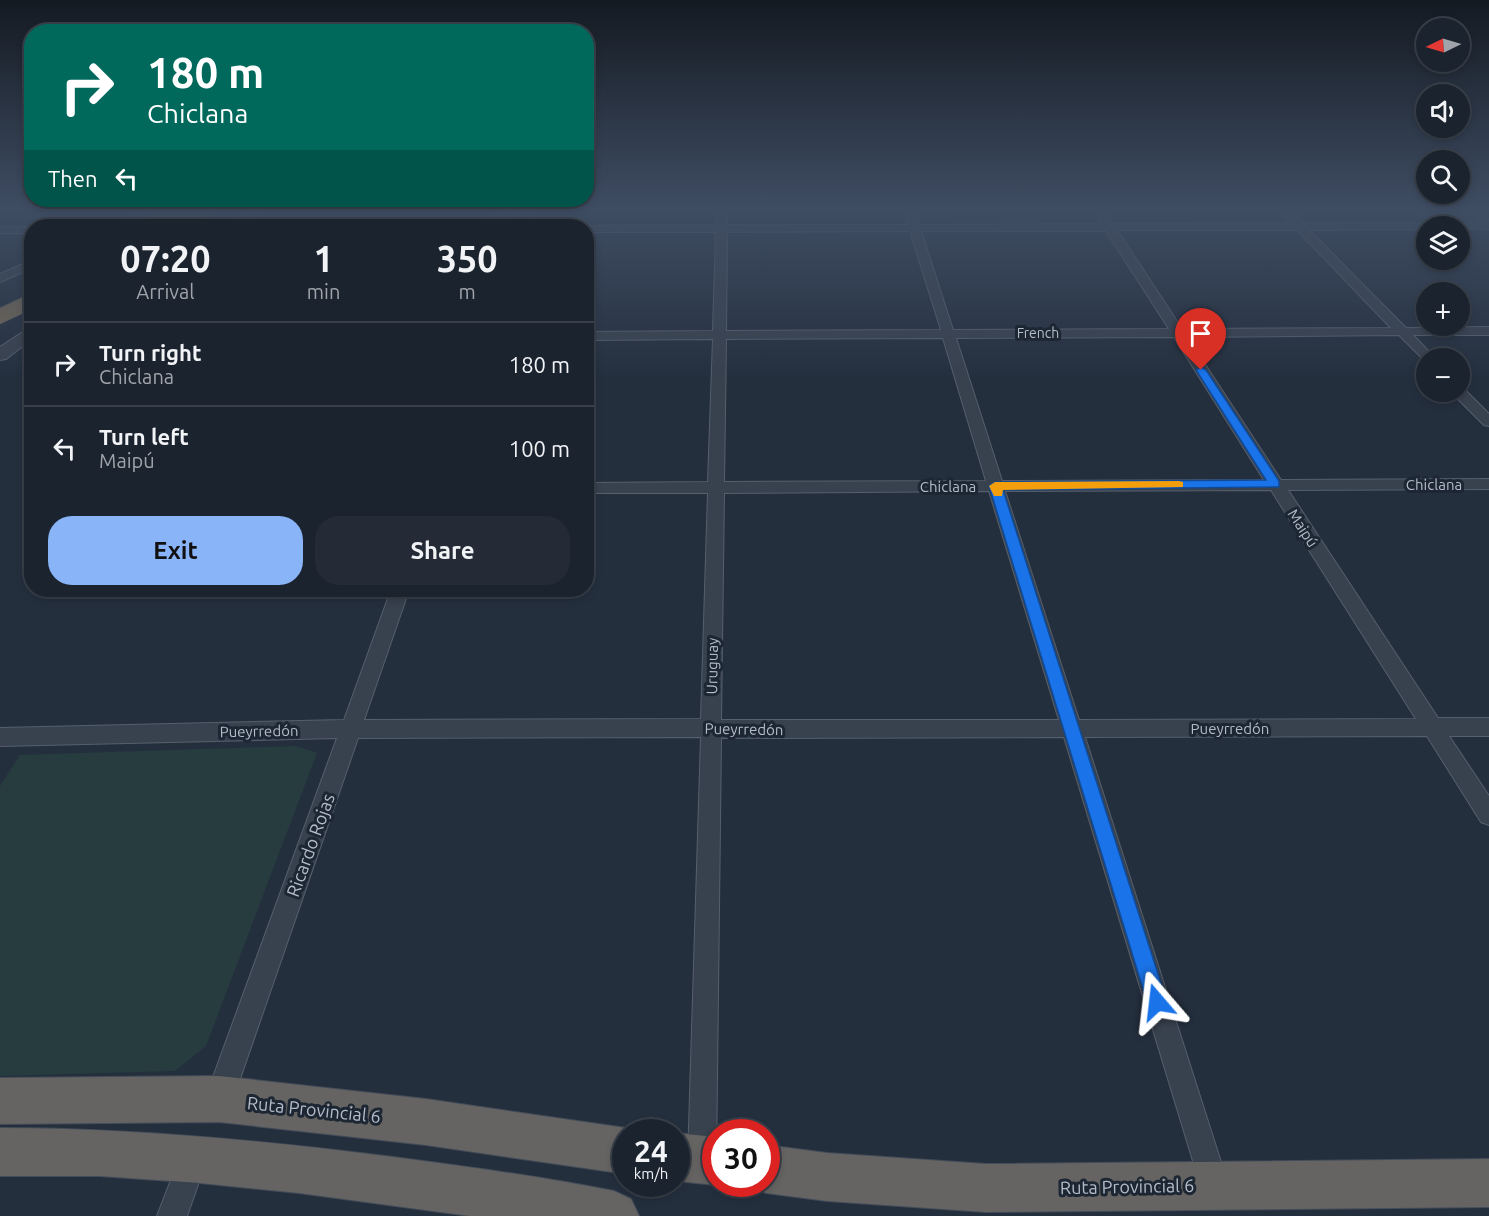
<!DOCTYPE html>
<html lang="en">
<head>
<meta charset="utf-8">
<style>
  :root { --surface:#1b232e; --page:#242b36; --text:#f1f3f6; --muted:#a0a4aa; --line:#39404a; --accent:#8ab4f8 }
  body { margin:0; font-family:Ubuntu,sans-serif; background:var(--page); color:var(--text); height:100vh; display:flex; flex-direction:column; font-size:22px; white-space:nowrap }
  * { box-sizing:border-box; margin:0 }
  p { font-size:20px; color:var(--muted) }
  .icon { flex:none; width:33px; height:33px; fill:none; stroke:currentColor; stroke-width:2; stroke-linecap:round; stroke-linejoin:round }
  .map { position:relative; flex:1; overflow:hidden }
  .side { position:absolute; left:24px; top:219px; width:570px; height:378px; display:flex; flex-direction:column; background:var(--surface); border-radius:24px; box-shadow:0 3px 9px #0003,0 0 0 2px var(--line) }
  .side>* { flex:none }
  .top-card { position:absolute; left:24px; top:24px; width:570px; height:183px; border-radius:24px; box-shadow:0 3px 9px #0003,0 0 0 2px var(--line); background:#00695c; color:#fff; overflow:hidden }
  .needle { width:39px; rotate:265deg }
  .fabs { position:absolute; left:1416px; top:18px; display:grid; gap:12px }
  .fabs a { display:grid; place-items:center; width:54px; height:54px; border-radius:50%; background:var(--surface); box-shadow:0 3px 9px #0003,0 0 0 2px var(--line); font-size:30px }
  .speed { position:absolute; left:612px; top:1119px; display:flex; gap:12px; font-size:30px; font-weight:700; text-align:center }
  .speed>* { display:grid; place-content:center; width:78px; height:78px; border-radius:50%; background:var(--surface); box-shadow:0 3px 9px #0003,0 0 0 2px var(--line); line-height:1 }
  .speed small { font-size:15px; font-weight:400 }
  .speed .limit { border:9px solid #d22; background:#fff; color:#111 }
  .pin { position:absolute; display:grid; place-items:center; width:51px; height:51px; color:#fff; margin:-62px -26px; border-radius:50% 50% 50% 0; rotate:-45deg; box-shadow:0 0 6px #0007 }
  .pin .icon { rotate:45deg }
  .me { position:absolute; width:66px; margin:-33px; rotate:343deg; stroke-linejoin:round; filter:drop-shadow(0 0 4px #0008) }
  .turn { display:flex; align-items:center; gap:21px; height:126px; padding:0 24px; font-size:27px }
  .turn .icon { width:78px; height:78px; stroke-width:2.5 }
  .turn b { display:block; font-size:42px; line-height:51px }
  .then { display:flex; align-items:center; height:57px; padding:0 24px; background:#0003; gap:12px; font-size:22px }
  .eta { display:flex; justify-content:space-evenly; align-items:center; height:102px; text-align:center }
  .eta b { font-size:36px; font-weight:600; line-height:42px }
  .primary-button { display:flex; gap:12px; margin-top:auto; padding:12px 24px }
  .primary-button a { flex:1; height:69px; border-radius:24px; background:var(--accent); color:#111; font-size:24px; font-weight:600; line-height:69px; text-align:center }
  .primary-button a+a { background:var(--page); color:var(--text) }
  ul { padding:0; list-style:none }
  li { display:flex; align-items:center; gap:18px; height:84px; padding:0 24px; border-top:2px solid var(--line) }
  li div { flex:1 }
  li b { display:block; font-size:22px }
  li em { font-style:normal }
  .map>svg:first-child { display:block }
  .green { fill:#263c3f }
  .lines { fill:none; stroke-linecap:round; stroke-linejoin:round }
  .minor-casing { stroke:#565f6c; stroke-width:2 }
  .tertiary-casing { stroke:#565f6c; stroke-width:2 }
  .trunk-casing { stroke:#434c59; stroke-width:2 }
  .motorway-casing { stroke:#434c59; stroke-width:1 }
  .minor { fill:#38414e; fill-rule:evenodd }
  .tertiary { fill:#38414e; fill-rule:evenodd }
  .trunk { fill:#656462; fill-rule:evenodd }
  .motorway { fill:#746855; fill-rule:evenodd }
  .route { fill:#1a73e8; stroke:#114b97; stroke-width:1.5 }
  .slow { fill:#f59e0b }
  .labels { text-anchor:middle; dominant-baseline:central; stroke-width:6; stroke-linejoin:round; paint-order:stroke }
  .far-street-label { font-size:14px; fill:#b4bcc9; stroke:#1d2633 }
  .street-label { font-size:15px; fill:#b4bcc9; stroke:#1d2633 }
  .near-street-label { font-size:18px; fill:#b4bcc9; stroke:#1d2633 }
</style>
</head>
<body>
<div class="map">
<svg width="1489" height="1216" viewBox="0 0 1489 1216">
  <rect width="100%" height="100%" fill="#242f3e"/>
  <path class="green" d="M 296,746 L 317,753 L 206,1046 L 175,1071 L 0,1076 L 0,786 L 20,755 Z"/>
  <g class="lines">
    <g class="minor-casing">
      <g id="minor">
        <path d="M 139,209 L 153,209 L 119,226 L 106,226 Z"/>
        <path d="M 512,209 L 538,209 L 533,226 L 523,226 L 527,212 L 468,226 L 452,226 Z"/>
        <path d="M 717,209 L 727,209 L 727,225 L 908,225 L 904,209 L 914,209 L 919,225 L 1102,224 L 1093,209 L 1103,209 L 1113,224 L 1291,223 L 1278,209 L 1289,209 L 1303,223 L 1481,223 L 1465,209 L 1477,209 L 1489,219 L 1489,229 L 1426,226 L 1426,229 L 1309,230 L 1406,328 L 1489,327 L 1489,335 L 1413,335 L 1435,358 L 1426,358 L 1426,362 L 1399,335 L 1187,337 L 1281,480 L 1489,479 L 1489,489 L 1288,490 L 1438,718 L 1489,718 L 1489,736 L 1449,736 L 1489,796 L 1489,825 L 1481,822 L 1427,736 L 1085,737 L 1228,1184 L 1224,1194 L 1214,1198 L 1204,1194 L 1200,1184 L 1064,737 L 721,738 L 716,1162 L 712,1170 L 702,1174 L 692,1170 L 688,1160 L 701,737 L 358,738 L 233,1099 L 229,1109 L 219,1113 L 209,1109 L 205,1099 L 337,738 L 0,746 L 0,728 L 344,720 L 391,590 L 409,590 L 364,720 L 701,719 L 708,493 L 586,493 L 586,483 L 708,482 L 713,339 L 586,340 L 586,332 L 713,331 L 716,232 L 586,232 L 586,226 L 583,226 L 716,225 ZM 1117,230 L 1297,230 L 1391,328 L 1182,329 ZM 910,231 L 941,330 L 726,331 L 727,232 ZM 921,231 L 1106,231 L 1169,329 L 953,330 ZM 1174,337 L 1264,480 L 1002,481 L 956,338 ZM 943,338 L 986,481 L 724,482 L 726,339 ZM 1271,490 L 1416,719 L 1079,720 L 1005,491 ZM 989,491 L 1059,720 L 721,720 L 724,493 Z"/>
        <rect x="0" y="227" width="32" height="6"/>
        <path d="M 32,260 L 32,268 L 0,282 L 0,274 Z"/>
        <path d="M 1460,388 L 1464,389 L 1489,414 L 1489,426 L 1484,425 L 1454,395 L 1452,392 L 1460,392 Z"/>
        <path d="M 193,1145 L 203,1149 L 207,1159 L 187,1216 L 157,1216 L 183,1149 Z"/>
      </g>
    </g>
    <g class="tertiary-casing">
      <g id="tertiary">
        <path d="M 251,209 L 267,209 L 237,226 L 221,226 Z"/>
        <path d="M 32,326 L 32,339 L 6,359 L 0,360 L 0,347 Z"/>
      </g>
    </g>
    <g class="trunk-casing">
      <g id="trunk">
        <path d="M 219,1076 L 426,1099 L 626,1128 L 638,1132 L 626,1132 L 626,1174 L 426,1145 L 219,1122 L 0,1124 L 0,1078 Z"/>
        <path d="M 0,1128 C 129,1128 257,1140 385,1156 C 462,1166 538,1176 614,1191 L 631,1199 L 639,1216 L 470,1216 L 299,1193 L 200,1183 L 100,1176 L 0,1176 Z"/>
        <path d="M 676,1133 L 716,1137 L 716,1184 L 719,1184 L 716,1185 L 676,1181 Z"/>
        <path d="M 766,1145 L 827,1153 L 986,1164 L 1489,1159 L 1489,1207 L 986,1212 L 827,1201 L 766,1193 L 749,1186 L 748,1184 L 766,1184 Z"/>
      </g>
    </g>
    <g class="motorway-casing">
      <g id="motorway">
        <path d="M 161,209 L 187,209 L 184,213 L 191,209 L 217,209 L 214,213 L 187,226 L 162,226 L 165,222 L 156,226 L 131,226 L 134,222 Z"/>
        <path d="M 32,293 L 32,309 L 0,324 L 0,308 Z"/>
      </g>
    </g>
    <use href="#minor" class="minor"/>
    <use href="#tertiary" class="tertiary"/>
    <use href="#trunk" class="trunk"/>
    <use href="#motorway" class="motorway"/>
  </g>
  <linearGradient id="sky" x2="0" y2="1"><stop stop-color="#141a22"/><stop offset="0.55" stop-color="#3f4d63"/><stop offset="1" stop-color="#3f4d63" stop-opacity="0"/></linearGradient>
  <rect width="1489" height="379" fill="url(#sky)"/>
  <path class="route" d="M 1201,367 L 1206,370 L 1279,481 L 1279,487 L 1003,490 L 1167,1002 L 1164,1009 L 1157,1012 L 1150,1009 L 1147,1002 L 989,486 L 995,482 L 1266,480 L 1196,370 Z"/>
  <path class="slow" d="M 1179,481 L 1183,482 L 1183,487 L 1003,490 L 1002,496 L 994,496 L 989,486 L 995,482 Z"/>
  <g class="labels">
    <g class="far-street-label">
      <text x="1038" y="333">French</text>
    </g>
    <g class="street-label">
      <text x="1434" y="484">Chiclana</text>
      <text x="948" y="486">Chiclana</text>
      <text transform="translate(1303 528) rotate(57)">Maipú</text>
      <text transform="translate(712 666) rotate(-89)">Uruguay</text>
      <text x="1230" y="728">Pueyrredón</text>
      <text transform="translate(744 729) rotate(1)">Pueyrredón</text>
      <text transform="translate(259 731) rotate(-1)">Pueyrredón</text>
    </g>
    <g class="near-street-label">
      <text transform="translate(310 845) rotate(-70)">Ricardo Rojas</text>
      <text transform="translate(314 1109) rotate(6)">Ruta Provincial 6</text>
      <text transform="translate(1127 1186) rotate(-1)">Ruta Provincial 6</text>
    </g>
  </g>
</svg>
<div class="fabs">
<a><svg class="needle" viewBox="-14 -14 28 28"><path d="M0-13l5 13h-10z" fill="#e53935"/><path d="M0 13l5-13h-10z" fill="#a0a4aa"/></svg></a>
<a><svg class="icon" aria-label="sound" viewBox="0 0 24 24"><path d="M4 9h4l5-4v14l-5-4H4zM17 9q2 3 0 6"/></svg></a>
<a><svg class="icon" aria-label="search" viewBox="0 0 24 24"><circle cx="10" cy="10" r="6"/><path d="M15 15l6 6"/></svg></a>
<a><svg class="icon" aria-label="layers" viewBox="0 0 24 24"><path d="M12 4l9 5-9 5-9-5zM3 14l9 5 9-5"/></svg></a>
<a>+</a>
<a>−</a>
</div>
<div class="speed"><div>24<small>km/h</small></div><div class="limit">30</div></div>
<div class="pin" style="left:1201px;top:370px;background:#d93025"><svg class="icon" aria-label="arrive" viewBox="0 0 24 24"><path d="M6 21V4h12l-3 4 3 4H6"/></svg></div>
<svg class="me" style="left:1157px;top:1002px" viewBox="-20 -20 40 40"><path d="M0-17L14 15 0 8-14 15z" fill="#1a73e8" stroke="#fff" stroke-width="4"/></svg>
<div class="top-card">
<div class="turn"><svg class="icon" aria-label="right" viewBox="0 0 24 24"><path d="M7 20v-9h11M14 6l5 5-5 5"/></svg><div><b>180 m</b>Chiclana</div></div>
<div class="then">Then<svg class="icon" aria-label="left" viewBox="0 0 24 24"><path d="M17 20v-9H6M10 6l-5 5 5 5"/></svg></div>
</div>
<section class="side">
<div class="eta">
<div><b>07:20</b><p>Arrival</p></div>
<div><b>1</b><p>min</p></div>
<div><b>350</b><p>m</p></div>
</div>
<ul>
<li><svg class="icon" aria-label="right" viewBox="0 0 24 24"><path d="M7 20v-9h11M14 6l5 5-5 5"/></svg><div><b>Turn right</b><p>Chiclana</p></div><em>180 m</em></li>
<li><svg class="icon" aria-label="left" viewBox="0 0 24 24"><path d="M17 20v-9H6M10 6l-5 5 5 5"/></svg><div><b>Turn left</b><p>Maipú</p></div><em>100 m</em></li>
</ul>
<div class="primary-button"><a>Exit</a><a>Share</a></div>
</section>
</div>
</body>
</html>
